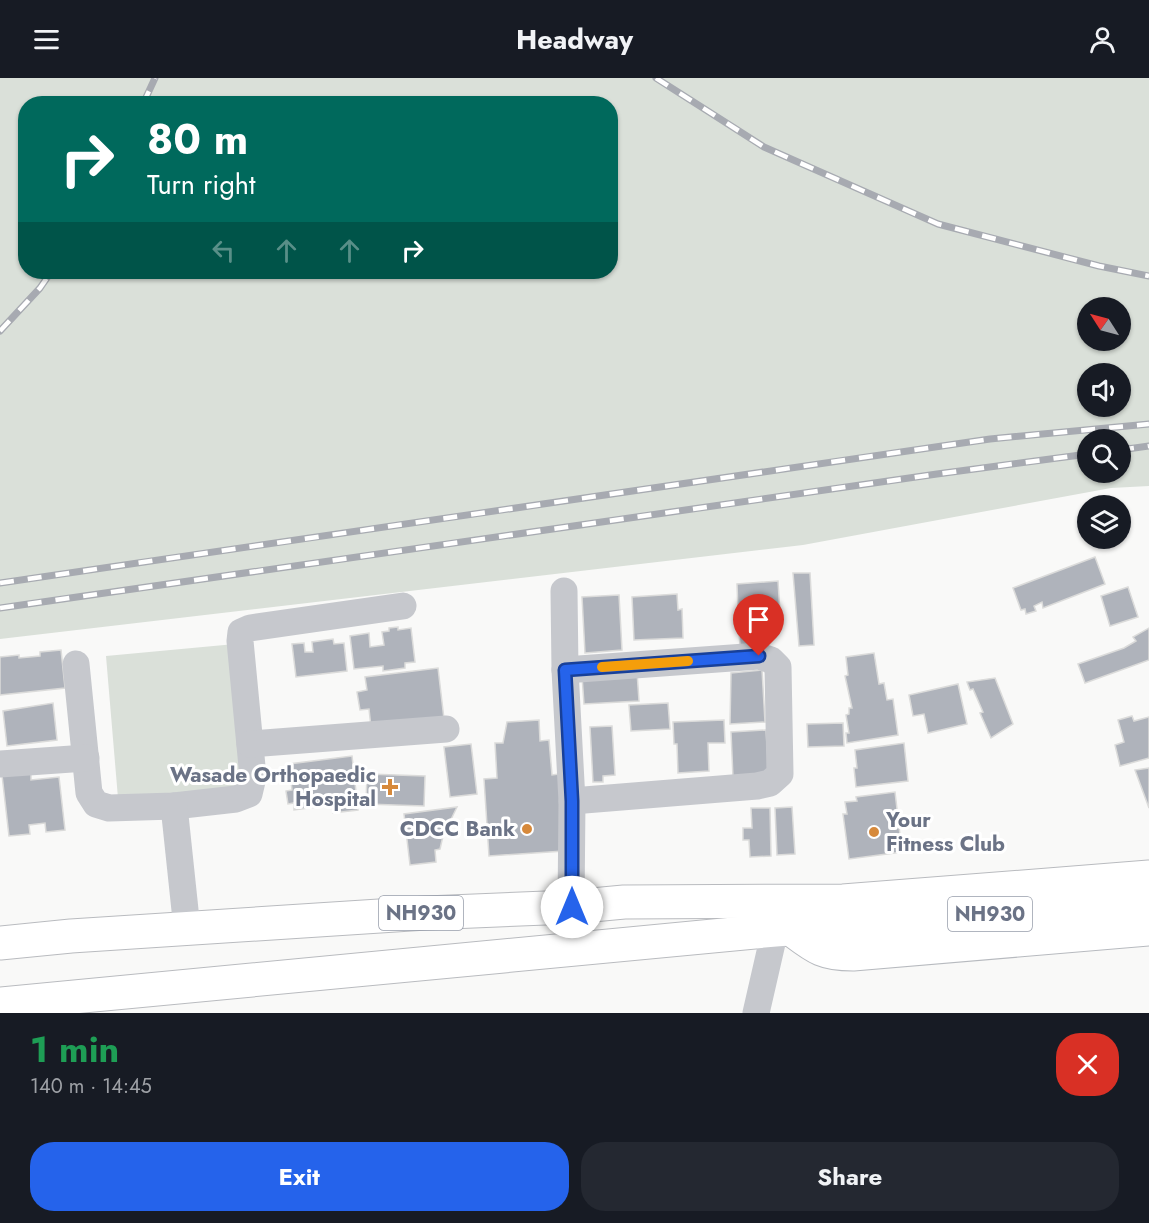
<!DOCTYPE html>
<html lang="en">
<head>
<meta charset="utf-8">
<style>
  :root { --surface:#171b24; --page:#242831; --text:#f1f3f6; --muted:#9ea1a6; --accent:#2563eb }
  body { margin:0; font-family:Jost,sans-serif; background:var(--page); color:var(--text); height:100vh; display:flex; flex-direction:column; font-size:22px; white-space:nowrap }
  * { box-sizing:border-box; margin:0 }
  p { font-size:20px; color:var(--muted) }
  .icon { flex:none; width:33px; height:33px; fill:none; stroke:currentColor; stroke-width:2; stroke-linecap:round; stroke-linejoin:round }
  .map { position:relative; height:935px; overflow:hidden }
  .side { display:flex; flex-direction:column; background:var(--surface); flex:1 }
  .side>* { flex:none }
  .hud { position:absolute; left:18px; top:18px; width:600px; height:183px; border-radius:24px; box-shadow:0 2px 4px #0004; background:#00695c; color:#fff; overflow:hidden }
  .needle { width:39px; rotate:306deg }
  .tools { position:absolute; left:1077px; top:219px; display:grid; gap:12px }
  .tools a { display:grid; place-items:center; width:54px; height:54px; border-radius:50%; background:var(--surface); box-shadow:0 2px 4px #0004; font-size:30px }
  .pin { position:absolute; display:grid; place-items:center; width:51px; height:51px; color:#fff; margin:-62px -26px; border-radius:50% 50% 50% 0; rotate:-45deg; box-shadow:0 0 6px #0007 }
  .pin .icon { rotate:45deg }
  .me { position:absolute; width:66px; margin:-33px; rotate:0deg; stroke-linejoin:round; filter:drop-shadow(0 0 4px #0008) }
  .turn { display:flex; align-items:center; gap:21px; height:126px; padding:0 30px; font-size:27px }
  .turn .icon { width:78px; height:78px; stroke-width:2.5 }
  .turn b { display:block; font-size:42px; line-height:51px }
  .lanes { display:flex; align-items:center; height:57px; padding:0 30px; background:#0003; justify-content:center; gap:30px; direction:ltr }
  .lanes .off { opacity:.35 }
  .round { display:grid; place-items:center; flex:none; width:63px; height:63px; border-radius:24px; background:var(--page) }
  .summary { display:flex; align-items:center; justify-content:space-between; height:102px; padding:0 30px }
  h1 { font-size:36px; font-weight:700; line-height:45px; color:#1e9e55 }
  .primary-button { display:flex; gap:12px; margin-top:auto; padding:12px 30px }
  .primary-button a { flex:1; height:69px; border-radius:24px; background:var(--accent); color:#fff; font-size:24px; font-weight:700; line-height:69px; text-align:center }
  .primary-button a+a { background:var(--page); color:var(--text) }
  header { display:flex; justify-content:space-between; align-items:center; height:78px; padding:0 30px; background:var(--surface); font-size:27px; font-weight:700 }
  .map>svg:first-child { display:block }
  .green { fill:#dae0d9; fill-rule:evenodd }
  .building { fill:#afb3bb; stroke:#dbdbda; stroke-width:1.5 }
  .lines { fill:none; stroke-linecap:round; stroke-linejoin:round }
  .major-casing { stroke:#b7babf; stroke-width:35 }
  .highway-casing { stroke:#b9bbbf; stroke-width:35 }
  .minor { stroke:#c6c8cd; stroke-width:27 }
  .major { stroke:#fff; stroke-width:33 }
  .highway { stroke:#fff; stroke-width:33 }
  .rail-casing { stroke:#a7aab1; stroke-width:7 }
  .rail { stroke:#fff; stroke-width:4.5; stroke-dasharray:14; stroke-linecap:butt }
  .route-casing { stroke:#184099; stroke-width:15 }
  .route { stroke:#2563eb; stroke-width:10 }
  .slow { stroke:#f59e0b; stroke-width:10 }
  .poi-dot { fill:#d6893b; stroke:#fff; stroke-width:2 }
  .labels { text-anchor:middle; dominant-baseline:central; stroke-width:6; stroke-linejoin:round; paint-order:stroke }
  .shield { fill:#fff; stroke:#979daa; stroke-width:1.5 }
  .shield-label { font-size:20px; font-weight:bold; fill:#6b7386 }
  .poi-label { font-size:21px; font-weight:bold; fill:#6b7386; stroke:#fff; text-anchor:end }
</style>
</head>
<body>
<header><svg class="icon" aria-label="menu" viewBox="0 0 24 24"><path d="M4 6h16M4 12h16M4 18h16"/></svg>Headway<svg class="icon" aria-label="person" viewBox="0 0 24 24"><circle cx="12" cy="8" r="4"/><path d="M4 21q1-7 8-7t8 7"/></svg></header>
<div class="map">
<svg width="1149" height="935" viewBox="0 0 1149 935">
  <rect width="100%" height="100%" fill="#f9f9f8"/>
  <g class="green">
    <path d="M 0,0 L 1149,0 L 1149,408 L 1111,410 L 803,467 L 0,561 ZM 26,26 L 610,26 L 610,194 L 26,194 ZM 1088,230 L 1120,230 L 1120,262 L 1088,262 ZM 1088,296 L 1120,296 L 1120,328 L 1088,328 ZM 1088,362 L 1120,362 L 1120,394 L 1088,394 Z"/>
    <path d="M 235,566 L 247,709 L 118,720 L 106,578 Z"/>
  </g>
  <g class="building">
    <path d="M 1095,479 L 1105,506 L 1043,530 L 1042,524 L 1034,528 L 1036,533 L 1026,536 L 1025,531 L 1021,532 L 1013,510 Z"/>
    <path d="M 793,495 L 810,495 L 814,567 L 799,568 Z"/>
    <path d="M 778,503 L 780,535 L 766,536 L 767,566 L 740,568 L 738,540 L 750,538 L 750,536 L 743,537 L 743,533 L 738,534 L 737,506 Z"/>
    <path d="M 1128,509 L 1138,539 L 1110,548 L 1101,518 Z"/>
    <path d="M 677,516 L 678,532 L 682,531 L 683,560 L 634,562 L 632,519 Z"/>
    <path d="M 619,517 L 622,572 L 585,575 L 582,519 Z"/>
    <path d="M 398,549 L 398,552 L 411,550 L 415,584 L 405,585 L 405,590 L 383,593 L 383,588 L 354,591 L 350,558 L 369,555 L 370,569 L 384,567 L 382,554 L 389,553 L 389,550 Z"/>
    <path d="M 1149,550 L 1149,582 L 1085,605 L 1078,586 L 1124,570 L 1136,563 L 1133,559 Z"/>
    <path d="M 333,561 L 334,566 L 344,565 L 347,593 L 296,599 L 292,566 L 304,565 L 305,574 L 313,574 L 312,564 Z"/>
    <path d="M 61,572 L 65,610 L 0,617 L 0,579 L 19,577 L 19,580 L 40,578 L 40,574 Z"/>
    <path d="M 874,575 L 879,606 L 884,605 L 887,622 L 893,621 L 898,657 L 847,665 L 846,655 L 849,655 L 846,637 L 849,636 L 849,630 L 852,630 L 845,598 L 848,597 L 846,579 Z"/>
    <path d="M 438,590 L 444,641 L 371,649 L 369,631 L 360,632 L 357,614 L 367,612 L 365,599 Z"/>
    <path d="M 762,592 L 765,644 L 730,646 L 731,595 Z"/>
    <path d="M 637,594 L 639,623 L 584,626 L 582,598 Z"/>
    <path d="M 995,600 L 1013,646 L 991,660 L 980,635 L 983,634 L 973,611 L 970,612 L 967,604 Z"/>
    <path d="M 958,606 L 967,646 L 928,655 L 924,636 L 913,638 L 909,617 Z"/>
    <path d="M 53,625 L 57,662 L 7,668 L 3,633 Z"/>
    <path d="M 668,625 L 670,651 L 631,653 L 629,627 Z"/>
    <path d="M 1132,638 L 1134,643 L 1149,639 L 1149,680 L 1120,688 L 1115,667 L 1124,664 L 1118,642 Z"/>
    <path d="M 539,642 L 540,663 L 549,662 L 552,697 L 559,696 L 564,773 L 489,778 L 484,701 L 497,700 L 495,665 L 503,665 L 507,644 Z"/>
    <path d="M 724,642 L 725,665 L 708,665 L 709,693 L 678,695 L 677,666 L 674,666 L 673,644 Z"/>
    <path d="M 843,645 L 844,668 L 808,669 L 807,646 Z"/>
    <path d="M 612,648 L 615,697 L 603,698 L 603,704 L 593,704 L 590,649 Z"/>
    <path d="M 766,652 L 769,698 L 733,700 L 731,654 Z"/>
    <path d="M 904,665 L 908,703 L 856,709 L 854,690 L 857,690 L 855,672 Z"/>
    <path d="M 471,666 L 477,716 L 450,719 L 444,669 Z"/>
    <path d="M 352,678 L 358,732 L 333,735 L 332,727 L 294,732 L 294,725 L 288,726 L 286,713 L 292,712 L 289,686 Z"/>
    <path d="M 1149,690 L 1149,730 L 1135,692 Z"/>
    <path d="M 31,694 L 31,702 L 59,699 L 65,752 L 46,754 L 45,745 L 29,747 L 30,756 L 9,758 L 2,697 Z"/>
    <path d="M 367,696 L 425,698 L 424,728 L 366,726 Z"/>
    <path d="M 895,714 L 902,774 L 849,781 L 843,736 L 847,736 L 845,724 L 857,723 L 856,719 Z"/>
    <path d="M 457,729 L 443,758 L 440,771 L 435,772 L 436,784 L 410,787 L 404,736 Z"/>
    <path d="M 792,729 L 795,776 L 777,777 L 775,730 Z"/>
    <path d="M 751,730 L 770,730 L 771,778 L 750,779 L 749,762 L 743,762 L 743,750 L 752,750 Z"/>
  </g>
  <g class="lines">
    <g class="major-casing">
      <path id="major" d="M 791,851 C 815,869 822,876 853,876 L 1149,851"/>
    </g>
    <g class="highway-casing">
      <g id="highway">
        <path d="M 0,865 L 71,858 L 426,835 L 571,829 L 624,824 L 843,823 L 1149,799"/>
        <path d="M 0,926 L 775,852 L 1149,823"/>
      </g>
    </g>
    <g class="minor">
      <path d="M 564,513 L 565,592 L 572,723 L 571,829"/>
      <path d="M 76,586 L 89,715 L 96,726 L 109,730 L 174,728 L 236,721 L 249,716 L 253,699 L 240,563 L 241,554 L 250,550 L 403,528"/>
      <path d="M 565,592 L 759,578 L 771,582 L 778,589 L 780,696 L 770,705 L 757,708 L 572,723"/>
      <path d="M 250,666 L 446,651"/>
      <path d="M 0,686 L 86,680"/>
      <path d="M 174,728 L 187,851"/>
      <path d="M 756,935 L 775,852"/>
    </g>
    <use href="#major" class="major"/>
    <use href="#highway" class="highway"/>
    <g class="rail-casing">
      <g id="rail">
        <path d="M 656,0 L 764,69 L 938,146 L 1099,188 L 1149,198"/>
        <path d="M 143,26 L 155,0"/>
        <path d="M 0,253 L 40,210 L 51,194"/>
        <path d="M 1120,372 L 1149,368"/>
        <path d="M 0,505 L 990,361 L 1149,346"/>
        <path d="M 0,530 L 937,396 L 1088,376"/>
      </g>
    </g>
    <use href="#rail" class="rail"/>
  </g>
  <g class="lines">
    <g class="route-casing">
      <path id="route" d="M 572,829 L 572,723 L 565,592 L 759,578"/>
    </g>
    <use href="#route" class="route"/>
    <path class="slow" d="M 602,589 L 688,583"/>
  </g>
  <g class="poi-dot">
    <path d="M387 700h6v6h6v6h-6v6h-6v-6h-6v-6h6z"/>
    <circle cx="527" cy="751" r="6"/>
    <circle cx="874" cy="754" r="6"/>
  </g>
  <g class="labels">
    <g class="shield">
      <rect x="379" y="818" width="84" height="34" rx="4.5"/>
      <rect x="948" y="819" width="84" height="34" rx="4.5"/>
    </g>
    <g class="shield-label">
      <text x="421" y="835">NH930</text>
      <text x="990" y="836">NH930</text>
    </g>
    <g class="poi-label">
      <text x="376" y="697">Wasade Orthopaedic<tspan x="376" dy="24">Hospital</tspan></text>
      <text x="886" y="742" text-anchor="start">Your<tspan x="886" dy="24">Fitness Club</tspan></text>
      <text x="515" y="751">CDCC Bank</text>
    </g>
  </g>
</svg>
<div class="tools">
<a><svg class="needle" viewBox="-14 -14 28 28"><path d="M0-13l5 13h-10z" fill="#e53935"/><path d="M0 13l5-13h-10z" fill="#9ea1a6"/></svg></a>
<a><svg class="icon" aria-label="sound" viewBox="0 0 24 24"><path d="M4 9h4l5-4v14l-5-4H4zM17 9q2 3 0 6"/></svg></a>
<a><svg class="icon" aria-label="search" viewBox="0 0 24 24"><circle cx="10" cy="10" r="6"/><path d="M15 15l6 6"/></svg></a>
<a><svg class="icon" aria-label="layers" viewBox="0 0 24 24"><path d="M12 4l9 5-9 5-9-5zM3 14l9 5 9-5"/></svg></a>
</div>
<div class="pin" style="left:759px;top:578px;background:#d93025"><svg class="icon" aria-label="arrive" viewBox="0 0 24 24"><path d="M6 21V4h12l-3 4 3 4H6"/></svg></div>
<svg class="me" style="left:572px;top:829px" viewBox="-20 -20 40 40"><circle r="19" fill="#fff"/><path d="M0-13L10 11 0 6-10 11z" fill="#2563eb"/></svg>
<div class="hud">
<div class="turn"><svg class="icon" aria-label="right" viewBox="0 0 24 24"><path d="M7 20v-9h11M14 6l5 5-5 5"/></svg><div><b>80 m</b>Turn right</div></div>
<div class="lanes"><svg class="icon off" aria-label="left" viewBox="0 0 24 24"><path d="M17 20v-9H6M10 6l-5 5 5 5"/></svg><svg class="icon off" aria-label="ahead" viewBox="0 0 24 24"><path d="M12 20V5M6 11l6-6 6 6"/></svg><svg class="icon off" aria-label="ahead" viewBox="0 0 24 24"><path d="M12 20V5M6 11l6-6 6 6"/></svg><svg class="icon" aria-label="right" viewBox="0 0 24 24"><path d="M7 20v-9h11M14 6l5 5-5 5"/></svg></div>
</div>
</div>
<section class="side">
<div class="summary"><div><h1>1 min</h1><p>140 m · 14:45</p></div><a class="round" style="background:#d93025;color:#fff"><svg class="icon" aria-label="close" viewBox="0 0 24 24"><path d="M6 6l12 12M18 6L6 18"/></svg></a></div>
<div class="primary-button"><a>Exit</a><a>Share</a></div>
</section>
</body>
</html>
